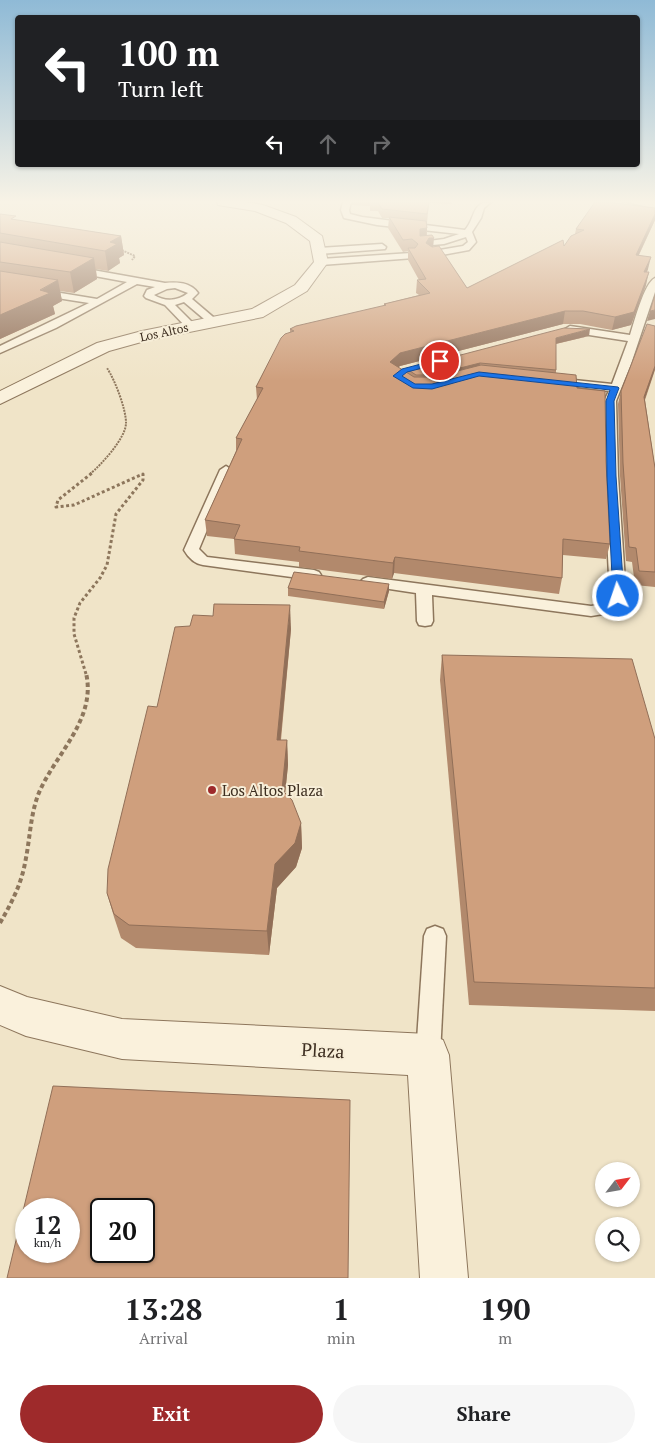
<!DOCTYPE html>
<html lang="en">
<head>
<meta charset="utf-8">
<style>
  :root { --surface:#fff; --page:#f6f6f6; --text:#202124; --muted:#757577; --accent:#9e2a2b }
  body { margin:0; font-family:"PT Serif",serif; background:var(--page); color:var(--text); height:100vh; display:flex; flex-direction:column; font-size:19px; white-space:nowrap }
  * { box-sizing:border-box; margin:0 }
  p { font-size:16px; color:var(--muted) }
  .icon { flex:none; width:28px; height:28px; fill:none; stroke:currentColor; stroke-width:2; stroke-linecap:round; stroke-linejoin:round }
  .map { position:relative; height:1278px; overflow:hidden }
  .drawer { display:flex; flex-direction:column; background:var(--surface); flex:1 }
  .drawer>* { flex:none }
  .guide { position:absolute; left:15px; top:15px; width:625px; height:152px; border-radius:5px; box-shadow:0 1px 4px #0004; background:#202124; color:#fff; overflow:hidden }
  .needle { width:32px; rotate:59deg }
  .buttons { position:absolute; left:595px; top:1162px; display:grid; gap:10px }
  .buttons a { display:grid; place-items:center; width:45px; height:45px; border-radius:50%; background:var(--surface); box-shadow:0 1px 4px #0004; font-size:25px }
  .speed { position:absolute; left:15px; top:1198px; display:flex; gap:10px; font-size:25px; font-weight:700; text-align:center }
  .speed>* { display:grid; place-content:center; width:65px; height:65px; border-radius:50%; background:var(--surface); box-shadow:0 1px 4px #0004; line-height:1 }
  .speed small { font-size:12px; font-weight:400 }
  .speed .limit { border:2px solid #111; border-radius:8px; background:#fff; color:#111 }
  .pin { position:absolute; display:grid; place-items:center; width:42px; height:42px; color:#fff; margin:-21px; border:2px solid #fff; border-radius:50%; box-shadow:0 1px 5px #0007 }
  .me { position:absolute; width:55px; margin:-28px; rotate:357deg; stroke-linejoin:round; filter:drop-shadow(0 0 4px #0008) }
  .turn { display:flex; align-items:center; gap:18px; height:105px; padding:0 20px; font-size:22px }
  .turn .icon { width:65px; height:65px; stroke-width:2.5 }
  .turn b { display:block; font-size:35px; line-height:42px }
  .lanes { display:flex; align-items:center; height:48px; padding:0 20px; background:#0003; justify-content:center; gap:25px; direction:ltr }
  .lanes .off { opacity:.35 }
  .eta { display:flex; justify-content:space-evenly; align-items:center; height:85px; text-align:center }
  .eta b { font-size:30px; font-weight:700; line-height:35px }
  .action { display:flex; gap:10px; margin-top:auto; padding:10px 20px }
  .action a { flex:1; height:58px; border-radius:30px; background:var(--accent); color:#fff; font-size:20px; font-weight:700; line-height:58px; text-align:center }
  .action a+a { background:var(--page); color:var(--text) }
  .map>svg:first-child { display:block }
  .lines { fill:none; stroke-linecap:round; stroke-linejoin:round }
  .service-casing { stroke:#8d765c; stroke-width:3 }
  .minor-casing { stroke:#8d765c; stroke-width:2 }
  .tertiary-casing { stroke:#8d765c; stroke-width:2 }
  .path-far2 { stroke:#8d765c; stroke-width:2; stroke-dasharray:2 1; stroke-linecap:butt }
  .path-far1 { stroke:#8d765c; stroke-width:3; stroke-dasharray:3 2.5; stroke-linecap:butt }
  .path { stroke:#8d765c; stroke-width:4; stroke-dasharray:4.5 3; stroke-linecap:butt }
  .service { fill:#faf1dc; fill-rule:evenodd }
  .minor { fill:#faf1dc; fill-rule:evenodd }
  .tertiary { fill:#faf1dc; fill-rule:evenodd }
  .wall { fill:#b2896c }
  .shaded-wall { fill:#916f58 }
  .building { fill:#cf9f7d; stroke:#916f58; fill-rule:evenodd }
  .route { fill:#1a73e8; stroke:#114b97 }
  .poi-dot { fill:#9e2a2b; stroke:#f7eed8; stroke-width:2 }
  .labels { text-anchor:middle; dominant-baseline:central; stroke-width:4; stroke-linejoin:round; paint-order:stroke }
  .far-street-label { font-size:12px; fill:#3d2e20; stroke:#f7eed8 }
  .poi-label { font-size:15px; fill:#3d2e20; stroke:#f7eed8; text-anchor:start }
  .near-street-label { font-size:18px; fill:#3d2e20; stroke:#f7eed8 }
</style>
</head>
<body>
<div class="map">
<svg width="655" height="1278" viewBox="0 0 655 1278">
  <rect width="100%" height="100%" fill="#f0e4c8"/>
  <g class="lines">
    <g class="service-casing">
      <g id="service">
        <path d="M 343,202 L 351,202 L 349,210 L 350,214 L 362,217 L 465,230 C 476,218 471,202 491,202 L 484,208 L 481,218 L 472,232 L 476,242 L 469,250 L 431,257 L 427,254 L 428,252 L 463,246 L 468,242 L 466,237 L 444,244 L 421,246 L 421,242 L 444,239 L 459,234 L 377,225 L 344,218 L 341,210 Z"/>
        <path d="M 606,202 L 620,202 L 655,210 L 655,214 Z"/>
        <path d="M 382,244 L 386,247 L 385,249 L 319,254 L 315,251 L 319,248 Z"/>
        <path d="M 411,253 L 415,256 L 414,258 L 321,265 L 317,262 L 321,259 Z"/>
        <path d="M 76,267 L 165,283 C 177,282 190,282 198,293 L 192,299 L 219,322 L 218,324 L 210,324 L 184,302 L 175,305 L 196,326 L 191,329 L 187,328 L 165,305 L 146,298 L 144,296 L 147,290 L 155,287 L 137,284 L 56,328 L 0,353 L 0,346 L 89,303 L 0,289 L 0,283 L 97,299 L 127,282 L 73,272 L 72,270 ZM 175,288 L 188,293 C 178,301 165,302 154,295 L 167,289 Z"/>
        <path d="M 655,278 L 655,292 L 631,364 L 616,401 L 618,476 L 626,596 L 616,612 L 591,616 L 432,595 L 433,621 L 431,625 L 425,626 L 419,625 L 417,621 L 416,593 L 363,585 L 360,582 L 363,579 L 368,577 L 591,606 L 605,604 L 610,596 L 604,476 L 604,401 L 609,391 L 555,384 L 549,381 L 555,378 L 612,384 L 628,341 L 570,332 L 565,329 L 570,326 L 630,335 C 634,323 644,283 655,278 Z"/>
        <path d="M 226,466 L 232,470 L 199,549 L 207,557 L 314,570 L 319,572 L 321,575 L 319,578 L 314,580 L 203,565 C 195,564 188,557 184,550 L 220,470 Z"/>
        <path d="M 435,926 L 443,929 L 446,936 L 440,1055 L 437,1064 L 428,1067 L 419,1064 L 416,1055 L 424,936 L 427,929 Z"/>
      </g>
    </g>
    <g class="minor-casing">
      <path id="minor" d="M 0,986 L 27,997 L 122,1019 L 428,1034 L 443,1040 L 449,1055 L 468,1278 L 420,1278 L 408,1075 L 122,1059 L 26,1036 L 0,1025 Z"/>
    </g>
    <g class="tertiary-casing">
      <path id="tertiary" d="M 217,202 L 245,202 L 263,205 L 296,217 L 322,236 L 328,262 L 307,291 L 263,317 L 145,341 L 109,351 L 0,404 L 0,391 L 97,343 L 142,331 L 252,309 L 295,285 L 314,262 L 310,241 L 286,223 L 255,211 L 218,205 Z"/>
    </g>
    <g class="path-far2">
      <path d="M 119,249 L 135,256 L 132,260"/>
      <path d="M 90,474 C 101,465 126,438 126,423 C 126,409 115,380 107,368"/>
    </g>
    <path class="path-far1" d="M 86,674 L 74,634 L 74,618 L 80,603 L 100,578 L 107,565 L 116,514 L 143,480 L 143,474 L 74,505 L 56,507 L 58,500 L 92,473"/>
    <path class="path" d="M 0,923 C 11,904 21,885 25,863 C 30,840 30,817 38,795 C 54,755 97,720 86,673"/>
    <use href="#service" class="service"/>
    <use href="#minor" class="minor"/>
    <use href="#tertiary" class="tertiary"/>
  </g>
  <g class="wall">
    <path d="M 351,202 L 452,202 L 452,204 L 429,203 L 427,223 L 427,236 L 433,247 L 467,288 L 564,246 L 575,234 L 576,229 L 655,214 L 655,220 L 639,255 L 648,269 L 647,272 L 646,285 L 631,325 L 612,330 L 580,324 L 563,324 L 400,366 L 398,367 L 407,373 L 407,369 L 589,336 L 556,344 L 556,373 L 577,388 L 606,461 L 610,544 L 606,559 L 563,555 L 562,578 L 559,594 L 394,573 L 392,579 L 299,567 L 299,562 L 235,554 L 234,539 L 207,536 L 205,520 L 236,451 L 236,438 L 257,400 L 256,387 L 290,332 L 290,329 L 384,306 L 384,304 L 419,295 L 416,293 L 417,280 L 419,280 L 408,260 L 408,251 L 403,252 L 388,228 L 389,218 L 382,218 L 378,211 L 370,211 L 370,206 L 352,205 Z"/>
    <path d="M 0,214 L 16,220 L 121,236 L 124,255 L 119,258 L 120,263 L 108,271 L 96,269 L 97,279 L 74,293 L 60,291 L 62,301 L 53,306 L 55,314 L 0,339 Z"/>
    <path d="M 655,326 L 655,370 L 645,400 L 655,468 L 655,587 L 635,585 L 632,562 L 626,561 L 620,476 L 618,404 L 621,391 Z"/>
    <path d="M 389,584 L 389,591 L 384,609 L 288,596 L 288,588 Z"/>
    <path d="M 291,629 L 281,740 L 287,740 L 288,765 L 285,793 L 301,823 L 302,848 L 296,867 L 277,888 L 269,955 L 136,948 L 121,938 L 114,917 L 107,893 L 157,707 Z"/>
    <path d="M 442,655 L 655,739 L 655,1011 L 469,1005 L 440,680 Z"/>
  </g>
  <g class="shaded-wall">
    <path d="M 655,214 L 655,220 L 633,267 L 636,255 Z"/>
    <path d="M 427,228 L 426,239 L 420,241 L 420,229 Z"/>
    <path d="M 121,236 L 124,255 L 119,258 L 120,263 L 108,271 L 105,251 L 110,242 Z"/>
    <path d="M 429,238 L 434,238 L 433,249 L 426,243 Z"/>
    <path d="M 651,257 L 648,269 L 641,284 L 644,272 Z"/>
    <path d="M 94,258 L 97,279 L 74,293 L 70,272 Z"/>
    <path d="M 649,272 L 646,285 L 631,325 L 612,330 L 615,317 Z"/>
    <path d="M 58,280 L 62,301 L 53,306 L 55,314 L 0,339 L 0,315 Z"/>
    <path d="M 655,310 L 655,319 L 647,321 L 650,311 Z"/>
    <path d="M 565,311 L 563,324 L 400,366 L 389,376 L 390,362 L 400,353 Z"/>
    <path d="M 590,329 L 589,336 L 555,344 L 556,338 Z"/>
    <path d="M 480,363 L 479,369 L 432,381 L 432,375 Z"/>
    <path d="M 655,366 L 655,369 L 641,410 L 644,397 Z"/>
    <path d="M 395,557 L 394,573 L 392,579 L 393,563 Z"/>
    <path d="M 389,584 L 389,591 L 384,609 L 384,602 Z"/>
    <path d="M 290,605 L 291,629 L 278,765 L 277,740 Z"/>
    <path d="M 287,740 L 288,765 L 283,815 L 282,790 Z"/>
    <path d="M 301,823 L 302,848 L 296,867 L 277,888 L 269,955 L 267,931 L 275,864 Z"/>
  </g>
  <g class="building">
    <path d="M 370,202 L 429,202 L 427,214 L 382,209 L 378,203 Z"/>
    <path d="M 595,202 L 607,202 L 655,208 L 655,214 L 636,255 L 651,257 L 644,272 L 649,272 L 634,312 L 615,317 L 583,311 L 565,311 L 400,353 L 390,362 L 414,377 L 434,377 L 481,365 L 576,375 L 577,388 L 605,391 L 606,461 L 610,544 L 563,539 L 562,578 L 395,557 L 393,563 L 299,551 L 300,547 L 234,539 L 240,525 L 205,520 L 242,439 L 236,438 L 263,388 L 256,387 L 281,338 L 285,334 L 294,331 L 290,329 L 296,326 L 386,305 L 384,304 L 430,293 L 417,280 L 426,279 L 408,248 L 415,248 L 418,244 L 412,239 L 403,240 L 389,217 L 426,221 L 427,228 L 420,229 L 420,236 L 432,235 L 434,238 L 429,238 L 426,243 L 432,247 L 439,246 L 467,288 L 563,240 L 564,246 L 571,236 L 584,230 L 576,229 Z"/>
    <path d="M 0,214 L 16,216 L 11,219 L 121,236 L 110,242 L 117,244 L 105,251 L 0,233 Z"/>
    <path d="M 0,242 L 94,258 L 70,272 L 0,262 Z"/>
    <path d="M 0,271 L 58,280 L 40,290 L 50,293 L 0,315 Z"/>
    <path d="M 655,295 L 655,310 L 650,311 Z"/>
    <path d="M 647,324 L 655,326 L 655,366 L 644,397 L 655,468 L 655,572 L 639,571 L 636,548 L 629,547 L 623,463 L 621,391 Z"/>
    <path d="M 564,328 L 590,329 L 556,338 L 556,370 L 480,363 L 432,375 L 416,375 L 407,369 Z"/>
    <path d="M 294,572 L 389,584 L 384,602 L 288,588 Z"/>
    <path d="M 214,604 L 290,605 L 277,740 L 287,740 L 282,790 L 292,800 L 301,823 L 295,843 L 275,864 L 267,931 L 129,925 L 114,914 L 107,893 L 108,869 L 148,706 L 157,707 L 175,627 L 190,626 L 193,615 L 213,616 Z"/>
    <path d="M 442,655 L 632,659 L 655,739 L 655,988 L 474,982 Z"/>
    <path d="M 53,1086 L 350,1100 L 348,1278 L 7,1278 ZM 26,1209 L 69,1209 L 69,1251 L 26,1251 ZM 101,1209 L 144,1209 L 144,1251 L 101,1251 Z"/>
  </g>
  <linearGradient id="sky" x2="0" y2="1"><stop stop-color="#8fbad6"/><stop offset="0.53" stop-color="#f8f3e6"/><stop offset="1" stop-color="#f8f3e6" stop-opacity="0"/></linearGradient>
  <rect width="655" height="381" fill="url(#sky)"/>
  <path class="route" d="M 440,359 L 442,359 L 442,363 L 407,372 L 402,376 L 415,384 L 432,384 L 479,372 L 618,387 L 619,388 L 614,401 L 616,476 L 624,596 L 622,599 L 615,599 L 613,596 L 607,476 L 606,401 L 610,390 L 479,376 L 432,389 L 413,388 L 393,376 L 402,369 Z"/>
  <circle class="poi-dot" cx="212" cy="790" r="5"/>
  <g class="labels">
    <g class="far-street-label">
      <text transform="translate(164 332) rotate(-12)">Los Altos</text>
    </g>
    <g class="poi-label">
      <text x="222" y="790">Los Altos Plaza</text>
    </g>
    <g class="near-street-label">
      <text transform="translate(323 1050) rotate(3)">Plaza</text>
    </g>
  </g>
</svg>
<div class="buttons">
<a><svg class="needle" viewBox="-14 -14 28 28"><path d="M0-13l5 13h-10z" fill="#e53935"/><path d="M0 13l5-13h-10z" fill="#757577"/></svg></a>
<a><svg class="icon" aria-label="search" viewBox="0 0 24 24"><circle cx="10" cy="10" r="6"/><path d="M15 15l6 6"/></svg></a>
</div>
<div class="speed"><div>12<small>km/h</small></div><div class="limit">20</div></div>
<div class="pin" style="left:440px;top:361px;background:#d93025"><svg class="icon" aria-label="arrive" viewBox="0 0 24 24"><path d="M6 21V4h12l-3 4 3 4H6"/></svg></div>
<svg class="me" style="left:618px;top:596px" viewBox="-20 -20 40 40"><circle r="17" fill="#1a73e8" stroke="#fff" stroke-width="3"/><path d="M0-11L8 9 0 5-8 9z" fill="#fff"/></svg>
<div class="guide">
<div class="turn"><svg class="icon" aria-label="left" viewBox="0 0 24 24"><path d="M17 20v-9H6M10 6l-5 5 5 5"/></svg><div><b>100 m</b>Turn left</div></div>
<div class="lanes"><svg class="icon" aria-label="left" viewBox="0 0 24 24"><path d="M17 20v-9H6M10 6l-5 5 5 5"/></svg><svg class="icon off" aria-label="ahead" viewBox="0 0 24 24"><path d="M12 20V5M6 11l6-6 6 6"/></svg><svg class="icon off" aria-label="right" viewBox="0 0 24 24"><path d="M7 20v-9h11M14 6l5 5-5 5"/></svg></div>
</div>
</div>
<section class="drawer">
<div class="eta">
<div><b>13:28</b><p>Arrival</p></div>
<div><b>1</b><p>min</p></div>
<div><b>190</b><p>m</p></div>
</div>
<div class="action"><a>Exit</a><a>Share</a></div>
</section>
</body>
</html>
